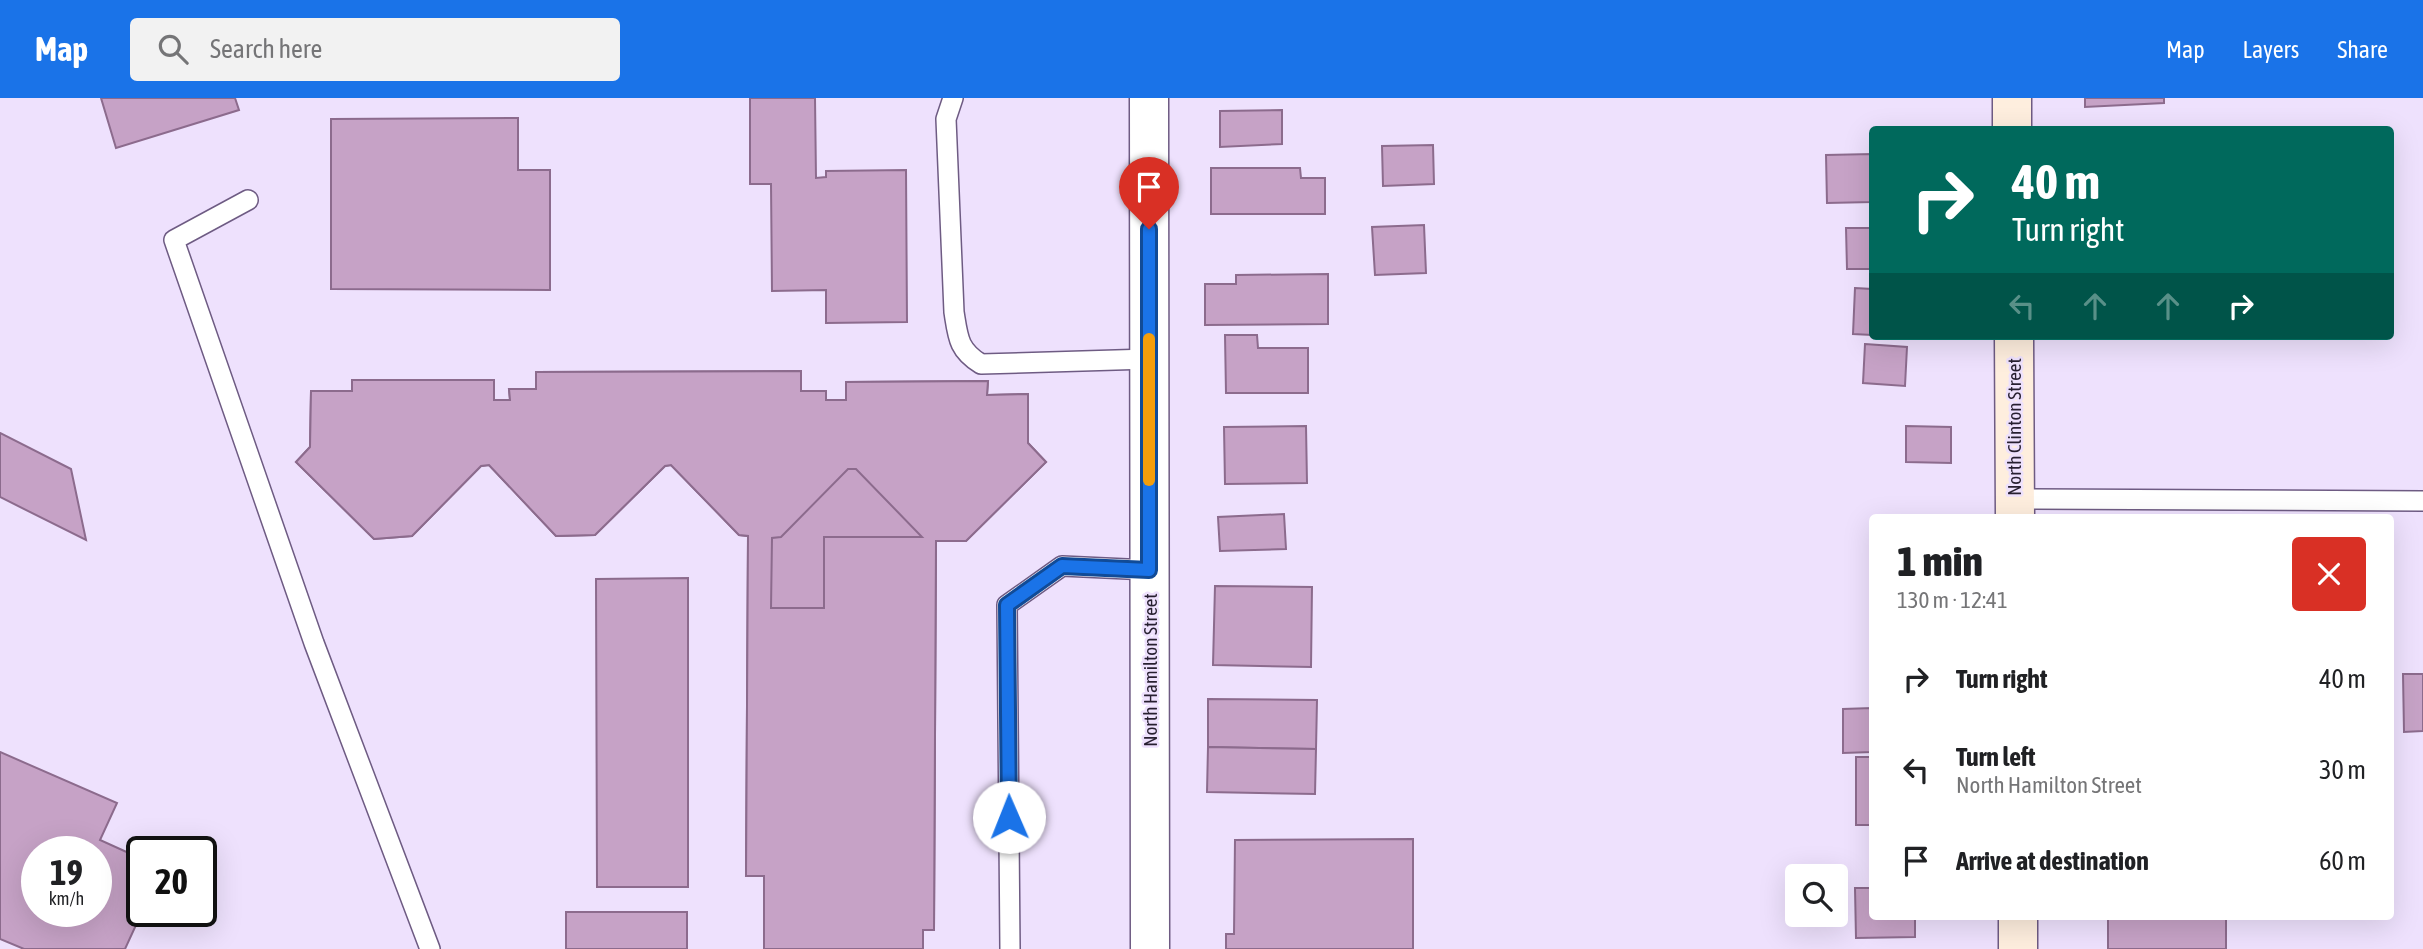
<!DOCTYPE html>
<html lang="en">
<head>
<meta charset="utf-8">
<style>
  :root { --surface:#fff; --page:#f2f2f2; --text:#202124; --muted:#757577; --accent:#1a73e8 }
  body { margin:0; font-family:"Asap Condensed",sans-serif; background:var(--page); color:var(--text); height:100vh; display:flex; flex-direction:column; font-size:26px; white-space:nowrap }
  * { box-sizing:border-box; margin:0 }
  p { font-size:23px; color:var(--muted) }
  .icon { flex:none; width:38px; height:38px; fill:none; stroke:currentColor; stroke-width:2; stroke-linecap:round; stroke-linejoin:round }
  .map { position:relative; flex:1; overflow:hidden }
  .drawer { position:absolute; left:1869px; top:416px; width:525px; height:406px; display:flex; flex-direction:column; background:var(--surface); border-radius:7px; box-shadow:0 7px 28px #0002 }
  .drawer>* { flex:none }
  .banner { position:absolute; left:1869px; top:28px; width:525px; height:214px; border-radius:7px; box-shadow:0 7px 28px #0002; background:#00695c; color:#fff; overflow:hidden }
  .buttons { position:absolute; left:1785px; top:766px; display:grid; gap:14px }
  .buttons a { display:grid; place-items:center; width:63px; height:63px; border-radius:7px; background:var(--surface); box-shadow:0 7px 28px #0002; font-size:35px }
  .speed { position:absolute; left:21px; top:738px; display:flex; gap:14px; font-size:35px; font-weight:700; text-align:center }
  .speed>* { display:grid; place-content:center; width:91px; height:91px; border-radius:50%; background:var(--surface); box-shadow:0 7px 28px #0002; line-height:1 }
  .speed small { font-size:18px; font-weight:400 }
  .speed .limit { border:4px solid #111; border-radius:10px; background:#fff; color:#111 }
  .pin { position:absolute; display:grid; place-items:center; width:60px; height:60px; color:#fff; margin:-72px -30px; border-radius:50% 50% 50% 0; rotate:-45deg; box-shadow:0 0 7px #0007 }
  .pin .icon { rotate:45deg }
  .me { position:absolute; width:77px; margin:-38px; rotate:359deg; stroke-linejoin:round; filter:drop-shadow(0 0 5px #0008) }
  .turn { display:flex; align-items:center; gap:24px; height:147px; padding:0 28px; font-size:32px }
  .turn .icon { width:91px; height:91px; stroke-width:2.5 }
  .turn b { display:block; font-size:49px; line-height:60px }
  .lanes { display:flex; align-items:center; height:66px; padding:0 28px; background:#0003; justify-content:center; gap:35px; direction:ltr }
  .lanes .off { opacity:.35 }
  .round { display:grid; place-items:center; flex:none; width:74px; height:74px; border-radius:7px; background:var(--page) }
  .headline { display:flex; align-items:center; justify-content:space-between; height:119px; padding:0 28px }
  h1 { font-size:42px; font-weight:800; line-height:52px }
  ul { padding:0; list-style:none }
  li { display:flex; align-items:center; gap:21px; height:91px; padding:0 28px }
  li div { flex:1 }
  li b { display:block; font-size:26px }
  li em { font-style:normal }
  header { display:flex; align-items:center; gap:42px; box-sizing:border-box; height:98px; padding:0 35px; background:var(--accent); color:#fff }
  header strong { font-size:33px }
  nav { display:flex; gap:38px; margin-inline-start:auto; font-size:24px }
  .search { width:490px; height:63px; background:var(--page); display:flex; align-items:center; gap:18px; box-sizing:border-box; padding:0 24px; border-radius:7px; color:var(--muted); font-size:26px }
  .map>svg:first-child { display:block }
  .building { fill:#c6a2c6; stroke:#8c6b8d; stroke-width:2; fill-rule:evenodd }
  .lines { fill:none; stroke-linecap:round; stroke-linejoin:round }
  .lane-casing { stroke:#6e5b83; stroke-width:22 }
  .street-casing { stroke:#6e5b83; stroke-width:41 }
  .secondary-casing { stroke:#6e5b83; stroke-width:41 }
  .lane { stroke:#fff; stroke-width:19 }
  .street { stroke:#fff; stroke-width:38 }
  .secondary { stroke:#feeede; stroke-width:38 }
  .route-casing { stroke:#114b97; stroke-width:18 }
  .route { stroke:#1a73e8; stroke-width:12 }
  .slow { stroke:#f59e0b; stroke-width:12 }
  .labels { text-anchor:middle; dominant-baseline:central; stroke-width:5; stroke-linejoin:round; paint-order:stroke }
  .street-label { font-size:19px; fill:#271f30; stroke:#eee1fd }
</style>
</head>
<body>
<header>
<strong>Map</strong>
<div class="search"><svg class="icon" aria-label="search" viewBox="0 0 24 24"><circle cx="10" cy="10" r="6"/><path d="M15 15l6 6"/></svg>Search here</div>
<nav><a>Map</a><a>Layers</a><a>Share</a></nav>
</header>
<div class="map">
<svg width="2423" height="851" viewBox="0 0 2423 851">
  <rect width="100%" height="100%" fill="#eee1fd"/>
  <g class="building">
    <path d="M 101,0 L 235,0 L 239,12 L 116,50 Z"/>
    <path d="M 750,0 L 815,0 L 816,80 L 826,79 L 826,73 L 906,72 L 907,224 L 826,225 L 826,192 L 772,193 L 771,86 L 750,86 Z"/>
    <path d="M 2085,0 L 2164,0 L 2164,5 L 2085,9 Z"/>
    <path d="M 1282,12 L 1282,46 L 1220,49 L 1220,13 Z"/>
    <path d="M 518,20 L 518,72 L 550,72 L 550,192 L 331,191 L 331,21 Z"/>
    <path d="M 1433,47 L 1434,86 L 1383,88 L 1382,48 Z"/>
    <path d="M 1872,56 L 1872,104 L 1827,105 L 1826,57 Z"/>
    <path d="M 1211,70 L 1300,70 L 1301,80 L 1325,80 L 1325,116 L 1211,116 Z"/>
    <path d="M 1424,127 L 1426,175 L 1375,177 L 1372,129 Z"/>
    <path d="M 1846,130 L 1872,130 L 1872,171 L 1847,171 Z"/>
    <path d="M 1328,176 L 1328,226 L 1205,227 L 1205,186 L 1236,186 L 1236,177 Z"/>
    <path d="M 1855,190 L 1872,191 L 1872,237 L 1853,236 Z"/>
    <path d="M 1225,237 L 1257,237 L 1258,250 L 1308,250 L 1308,295 L 1226,295 Z"/>
    <path d="M 1865,246 L 1907,249 L 1905,288 L 1863,285 Z"/>
    <path d="M 801,273 L 801,293 L 826,293 L 826,302 L 846,302 L 846,284 L 988,283 L 987,297 L 1028,296 L 1028,345 L 1046,364 L 966,443 L 936,443 L 934,832 L 923,832 L 923,851 L 764,851 L 764,778 L 746,778 L 748,438 L 739,437 L 671,367 L 665,368 L 595,437 L 556,438 L 489,367 L 481,368 L 412,438 L 374,441 L 296,364 L 310,349 L 311,293 L 352,293 L 352,282 L 494,282 L 494,302 L 510,302 L 509,291 L 536,291 L 536,274 ZM 848,371 L 856,371 L 922,439 L 824,439 L 824,510 L 771,510 L 772,440 L 781,439 Z"/>
    <path d="M 801,273 L 801,293 L 826,293 L 826,302 L 846,302 L 846,284 L 988,283 L 987,297 L 1028,296 L 1028,345 L 1046,364 L 966,443 L 936,443 L 934,832 L 923,832 L 923,851 L 764,851 L 764,778 L 746,778 L 748,438 L 739,437 L 671,367 L 665,368 L 595,437 L 556,438 L 489,367 L 481,368 L 412,438 L 374,441 L 296,364 L 310,349 L 311,293 L 352,293 L 352,282 L 494,282 L 494,302 L 510,302 L 509,291 L 536,291 L 536,274 Z"/>
    <path d="M 1306,328 L 1307,385 L 1225,386 L 1224,329 Z"/>
    <path d="M 1906,328 L 1951,329 L 1951,365 L 1906,364 Z"/>
    <path d="M 0,335 L 71,371 L 86,442 L 0,399 Z"/>
    <path d="M 848,371 L 856,371 L 922,439 L 824,439 L 824,510 L 771,510 L 772,440 L 781,439 Z"/>
    <path d="M 1284,416 L 1286,451 L 1220,453 L 1218,419 Z"/>
    <path d="M 1938,417 L 1939,420 L 1881,420 Z"/>
    <path d="M 688,480 L 688,789 L 597,789 L 596,481 Z"/>
    <path d="M 1215,488 L 1312,489 L 1311,569 L 1213,567 Z"/>
    <path d="M 2403,576 L 2423,576 L 2423,633 L 2404,634 Z"/>
    <path d="M 1208,601 L 1317,602 L 1316,651 L 1208,649 Z"/>
    <path d="M 1872,610 L 1872,654 L 1843,655 L 1843,611 Z"/>
    <path d="M 1208,649 L 1316,651 L 1315,696 L 1207,694 Z"/>
    <path d="M 0,654 L 117,705 L 100,742 L 142,761 L 142,814 L 125,851 L 24,851 L 0,841 ZM 37,754 L 96,754 L 96,814 L 37,814 Z"/>
    <rect x="1856" y="659" width="16" height="68"/>
    <path d="M 1413,741 L 1413,851 L 1226,851 L 1226,836 L 1234,836 L 1235,742 Z"/>
    <path d="M 1855,790 L 1872,790 L 1872,819 L 1915,819 L 1915,839 L 1856,840 Z"/>
    <rect x="566" y="814" width="121" height="37"/>
    <rect x="2108" y="819" width="118" height="32"/>
  </g>
  <g class="lines">
    <g class="lane-casing">
      <g id="lane">
        <path d="M 953,0 L 946,21 L 954,214 C 958,239 958,252 981,266 L 1149,261"/>
        <path d="M 248,102 L 174,142 L 314,545 L 430,851"/>
        <path d="M 2015,401 L 2423,403"/>
        <path d="M 1010,851 L 1007,507 L 1062,468 L 1149,472"/>
      </g>
    </g>
    <g class="street-casing">
      <path id="street" d="M 1149,0 L 1150,851"/>
    </g>
    <g class="secondary-casing">
      <g id="secondary">
        <path d="M 2012,0 L 2012,32"/>
        <path d="M 2014,238 L 2015,420"/>
        <path d="M 2018,819 L 2018,851"/>
      </g>
    </g>
    <use href="#lane" class="lane"/>
    <use href="#street" class="street"/>
    <use href="#secondary" class="secondary"/>
  </g>
  <g class="lines">
    <g class="route-casing">
      <path id="route" d="M 1009,719 L 1007,507 L 1062,468 L 1149,472 L 1149,131"/>
    </g>
    <use href="#route" class="route"/>
    <path class="slow" d="M 1149,241 L 1149,382"/>
  </g>
  <g class="labels">
    <g class="street-label">
      <text transform="translate(2014 329) rotate(-90)">North Clinton Street</text>
      <text transform="translate(1150 572) rotate(-90)">North Hamilton Street</text>
    </g>
  </g>
</svg>
<div class="buttons">
<a><svg class="icon" aria-label="search" viewBox="0 0 24 24"><circle cx="10" cy="10" r="6"/><path d="M15 15l6 6"/></svg></a>
</div>
<div class="speed"><div>19<small>km/h</small></div><div class="limit">20</div></div>
<div class="pin" style="left:1149px;top:131px;background:#d93025"><svg class="icon" aria-label="arrive" viewBox="0 0 24 24"><path d="M6 21V4h12l-3 4 3 4H6"/></svg></div>
<svg class="me" style="left:1009px;top:719px" viewBox="-20 -20 40 40"><circle r="19" fill="#fff"/><path d="M0-13L10 11 0 6-10 11z" fill="#1a73e8"/></svg>
<div class="banner">
<div class="turn"><svg class="icon" aria-label="right" viewBox="0 0 24 24"><path d="M7 20v-9h11M14 6l5 5-5 5"/></svg><div><b>40 m</b>Turn right</div></div>
<div class="lanes"><svg class="icon off" aria-label="left" viewBox="0 0 24 24"><path d="M17 20v-9H6M10 6l-5 5 5 5"/></svg><svg class="icon off" aria-label="ahead" viewBox="0 0 24 24"><path d="M12 20V5M6 11l6-6 6 6"/></svg><svg class="icon off" aria-label="ahead" viewBox="0 0 24 24"><path d="M12 20V5M6 11l6-6 6 6"/></svg><svg class="icon" aria-label="right" viewBox="0 0 24 24"><path d="M7 20v-9h11M14 6l5 5-5 5"/></svg></div>
</div>
<section class="drawer">
<div class="headline"><div><h1>1 min</h1><p>130 m · 12:41</p></div><a class="round" style="background:#d93025;color:#fff"><svg class="icon" aria-label="close" viewBox="0 0 24 24"><path d="M6 6l12 12M18 6L6 18"/></svg></a></div>
<ul>
<li><svg class="icon" aria-label="right" viewBox="0 0 24 24"><path d="M7 20v-9h11M14 6l5 5-5 5"/></svg><div><b>Turn right</b></div><em>40 m</em></li>
<li><svg class="icon" aria-label="left" viewBox="0 0 24 24"><path d="M17 20v-9H6M10 6l-5 5 5 5"/></svg><div><b>Turn left</b><p>North Hamilton Street</p></div><em>30 m</em></li>
<li><svg class="icon" aria-label="arrive" viewBox="0 0 24 24"><path d="M6 21V4h12l-3 4 3 4H6"/></svg><div><b>Arrive at destination</b></div><em>60 m</em></li>
</ul>
</section>
</div>
</body>
</html>
